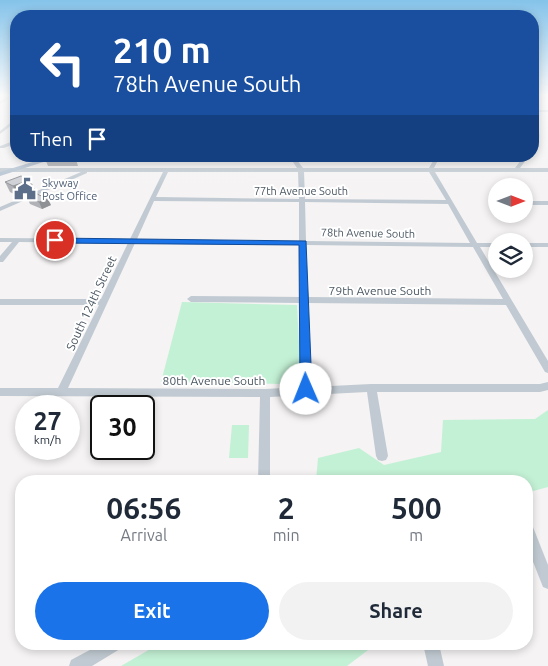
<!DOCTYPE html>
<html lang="en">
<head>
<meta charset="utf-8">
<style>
  :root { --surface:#fff; --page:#f2f2f3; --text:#1f2937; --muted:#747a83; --accent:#1a73e8 }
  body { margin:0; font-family:Ubuntu,sans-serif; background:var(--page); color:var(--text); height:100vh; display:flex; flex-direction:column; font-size:19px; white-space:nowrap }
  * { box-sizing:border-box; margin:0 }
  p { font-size:16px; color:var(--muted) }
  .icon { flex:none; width:28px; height:28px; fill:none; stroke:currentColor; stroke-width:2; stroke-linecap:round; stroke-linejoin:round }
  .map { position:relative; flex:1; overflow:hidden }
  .panel { position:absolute; left:15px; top:475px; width:518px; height:175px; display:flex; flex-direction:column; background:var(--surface); border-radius:20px; box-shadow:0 2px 8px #0003 }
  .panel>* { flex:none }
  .top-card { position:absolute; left:10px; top:10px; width:529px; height:152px; border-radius:20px; box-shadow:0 2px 8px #0003; background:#1a4fa0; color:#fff; overflow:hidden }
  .needle { width:32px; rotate:90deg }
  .controls { position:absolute; left:488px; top:178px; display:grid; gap:10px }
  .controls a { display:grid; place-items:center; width:45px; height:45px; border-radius:50%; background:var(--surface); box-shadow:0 2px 8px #0003; font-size:25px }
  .speed { position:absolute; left:15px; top:395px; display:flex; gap:10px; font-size:25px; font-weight:700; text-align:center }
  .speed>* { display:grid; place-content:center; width:65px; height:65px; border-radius:50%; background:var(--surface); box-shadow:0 2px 8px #0003; line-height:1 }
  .speed small { font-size:12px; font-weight:400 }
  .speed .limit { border:2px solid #111; border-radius:8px; background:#fff; color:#111 }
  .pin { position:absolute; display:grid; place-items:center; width:42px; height:42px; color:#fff; margin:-21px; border:2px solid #fff; border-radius:50%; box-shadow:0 1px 5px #0007 }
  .me { position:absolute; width:55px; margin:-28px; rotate:359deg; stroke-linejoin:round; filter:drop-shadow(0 0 4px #0008) }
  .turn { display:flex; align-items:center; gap:18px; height:105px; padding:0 20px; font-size:22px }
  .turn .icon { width:65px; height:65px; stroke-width:2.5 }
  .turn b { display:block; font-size:35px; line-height:42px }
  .then { display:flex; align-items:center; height:48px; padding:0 20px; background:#0003; gap:10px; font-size:19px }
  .eta { display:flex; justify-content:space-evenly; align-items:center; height:85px; text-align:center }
  .eta b { font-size:30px; font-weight:600; line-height:35px }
  .action { display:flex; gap:10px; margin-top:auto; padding:10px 20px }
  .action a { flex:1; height:58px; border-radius:30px; background:var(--accent); color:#fff; font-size:20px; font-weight:600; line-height:58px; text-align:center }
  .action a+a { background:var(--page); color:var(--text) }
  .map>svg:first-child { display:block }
  .green { fill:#c3f1d5 }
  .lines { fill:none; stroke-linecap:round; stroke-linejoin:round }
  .minor { fill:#c1cad2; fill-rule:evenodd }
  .major { fill:#b3c2d1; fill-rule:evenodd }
  .wall { fill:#b0b2b7 }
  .shaded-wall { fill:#909195 }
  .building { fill:#cdcfd5; stroke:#909195 }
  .route { fill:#1a73e8; stroke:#114b97 }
  .labels { text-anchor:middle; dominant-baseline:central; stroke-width:4; stroke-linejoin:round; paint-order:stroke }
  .far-service-label { font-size:11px; fill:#4e5e75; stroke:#fff; text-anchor:start }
  .far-street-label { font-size:11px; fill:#4a5661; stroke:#fff }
  .street-label { font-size:12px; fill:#4a5661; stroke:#fff }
</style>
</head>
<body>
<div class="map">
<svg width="548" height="666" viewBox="0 0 548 666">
  <rect width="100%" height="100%" fill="#f5f3f3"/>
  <g class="green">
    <path d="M 182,302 L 297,305 L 301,382 L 284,384 L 161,382 Z"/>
    <path d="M 548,410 L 548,487 L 526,493 L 526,481 L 316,481 L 318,458 L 359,448 L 384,465 L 441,452 L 443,420 L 535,419 Z"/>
    <path d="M 232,425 L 249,425 L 248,458 L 229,458 Z"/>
    <path d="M 159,644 L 376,644 L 347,666 L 121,666 Z"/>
  </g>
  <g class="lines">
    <g class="minor">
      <path d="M 9,95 L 14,95 L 0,104 L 0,101 Z"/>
      <rect x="532" y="95" width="16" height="2"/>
      <rect x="532" y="110" width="16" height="2"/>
      <path d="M 15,119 L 16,119 L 16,122 L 0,134 L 0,131 Z"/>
      <path d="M 532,121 C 542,130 542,141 532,150 L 532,144 L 535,136 Z"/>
      <path d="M 16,140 L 16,143 L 4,148 L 0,148 L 0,146 Z"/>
      <path d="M 289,156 L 294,156 L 303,168 L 429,168 C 433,161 435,156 444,156 L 437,162 L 434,168 L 515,168 L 524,156 L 529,156 L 520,168 L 548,168 L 548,172 L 435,172 L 477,243 L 496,243 L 496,247 L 480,247 L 548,361 L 548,373 L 545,372 L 506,305 L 308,303 L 311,387 L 371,384 L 540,384 L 548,382 L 548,390 L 540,392 L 377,392 L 388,456 L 386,460 L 382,461 L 378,460 L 376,456 L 367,392 L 270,397 L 270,481 L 258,481 L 260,397 L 0,396 L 0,388 L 58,388 L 99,305 L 0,305 L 0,299 L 101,299 L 128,243 L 19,242 L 3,262 L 0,262 L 0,256 L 12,242 L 0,242 L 0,238 L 130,239 L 163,172 L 87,172 L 87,173 L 0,211 L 0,207 L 81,172 L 0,172 L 0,168 L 297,168 ZM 168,172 L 298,172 L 299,199 L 156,197 ZM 304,172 L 429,172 L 446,200 L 305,199 ZM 154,201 L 299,202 L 299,241 L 137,239 ZM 305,202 L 448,204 L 470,243 L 306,241 ZM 135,243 L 299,245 L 300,297 L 191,296 L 187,299 L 191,302 L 300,303 L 301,387 L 265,389 L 68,388 ZM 306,245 L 473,247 L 503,299 L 308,297 Z"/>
      <rect x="524" y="201" width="24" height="4"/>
      <rect x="524" y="243" width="24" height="4"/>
      <path d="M 526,521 L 531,522 L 548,565 L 548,589 L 543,587 L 526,544 Z"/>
      <path d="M 101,644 L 123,644 L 120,649 L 92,666 L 69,666 L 71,660 Z"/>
      <path d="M 423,644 L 439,644 L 444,666 L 428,666 Z"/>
    </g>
    <path class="major" d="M 52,156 L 62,156 L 0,176 L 0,172 Z"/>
  </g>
  <g class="wall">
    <path d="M 44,156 L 75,156 L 78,166 L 48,166 Z"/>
    <path d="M 30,180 L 35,190 L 18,196 L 10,192 L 5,182 Z"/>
    <path d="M 27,197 L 51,205 L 42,209 L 30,204 Z"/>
  </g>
  <g class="shaded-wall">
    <path d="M 91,156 L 102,156 L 102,157 L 92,159 Z"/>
    <path d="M 30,180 L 35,190 L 18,196 L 13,186 Z"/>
    <path d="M 48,199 L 51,205 L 42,209 L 39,202 Z"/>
  </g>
  <g class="building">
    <path d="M 21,176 L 30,180 L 13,186 L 5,182 Z"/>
    <path d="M 35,193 L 48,199 L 39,202 L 27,197 Z"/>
  </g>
  <linearGradient id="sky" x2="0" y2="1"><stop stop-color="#85c3ea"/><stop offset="0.51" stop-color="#fafafa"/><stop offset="1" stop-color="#fafafa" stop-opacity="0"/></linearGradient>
  <rect width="548" height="188" fill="url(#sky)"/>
  <path class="route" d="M 52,238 L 306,241 L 312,389 L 311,393 L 306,394 L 300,389 L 299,245 L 55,243 L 51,240 Z"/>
  <defs>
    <g id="civic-bare" transform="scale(1.725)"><path d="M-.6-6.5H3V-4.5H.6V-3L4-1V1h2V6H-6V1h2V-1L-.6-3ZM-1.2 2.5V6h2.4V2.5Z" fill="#5c6f8a" stroke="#fff" stroke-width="2.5" paint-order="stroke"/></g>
  </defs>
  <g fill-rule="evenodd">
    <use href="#civic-bare" x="25" y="189"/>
  </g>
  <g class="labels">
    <g class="far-service-label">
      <text x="42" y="183">Skyway<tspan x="42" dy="13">Post Office</tspan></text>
    </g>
    <g class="far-street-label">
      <text x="301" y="191">77th Avenue South</text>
      <text transform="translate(368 233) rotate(1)">78th Avenue South</text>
    </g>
    <g class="street-label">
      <text x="380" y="290">79th Avenue South</text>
      <text transform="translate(91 303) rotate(-65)">South 124th Street</text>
      <text x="214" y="380">80th Avenue South</text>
    </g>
  </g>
</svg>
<div class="controls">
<a><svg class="needle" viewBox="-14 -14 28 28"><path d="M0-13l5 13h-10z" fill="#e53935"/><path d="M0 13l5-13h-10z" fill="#747a83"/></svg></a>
<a><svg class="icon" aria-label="layers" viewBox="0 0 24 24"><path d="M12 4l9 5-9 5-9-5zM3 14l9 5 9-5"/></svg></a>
</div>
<div class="speed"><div>27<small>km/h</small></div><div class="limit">30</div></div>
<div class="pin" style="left:55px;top:240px;background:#d93025"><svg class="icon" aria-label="arrive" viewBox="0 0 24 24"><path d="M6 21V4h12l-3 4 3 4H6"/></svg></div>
<svg class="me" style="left:306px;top:389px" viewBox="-20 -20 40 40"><circle r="19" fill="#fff"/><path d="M0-13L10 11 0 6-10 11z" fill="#1a73e8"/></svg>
<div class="top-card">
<div class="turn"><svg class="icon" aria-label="left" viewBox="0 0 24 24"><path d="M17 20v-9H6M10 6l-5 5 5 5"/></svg><div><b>210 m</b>78th Avenue South</div></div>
<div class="then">Then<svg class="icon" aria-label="arrive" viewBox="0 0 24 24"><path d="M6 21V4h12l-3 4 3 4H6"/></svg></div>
</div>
<section class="panel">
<div class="eta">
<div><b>06:56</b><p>Arrival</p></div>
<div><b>2</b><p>min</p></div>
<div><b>500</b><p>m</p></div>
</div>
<div class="action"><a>Exit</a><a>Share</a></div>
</section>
</div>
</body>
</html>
